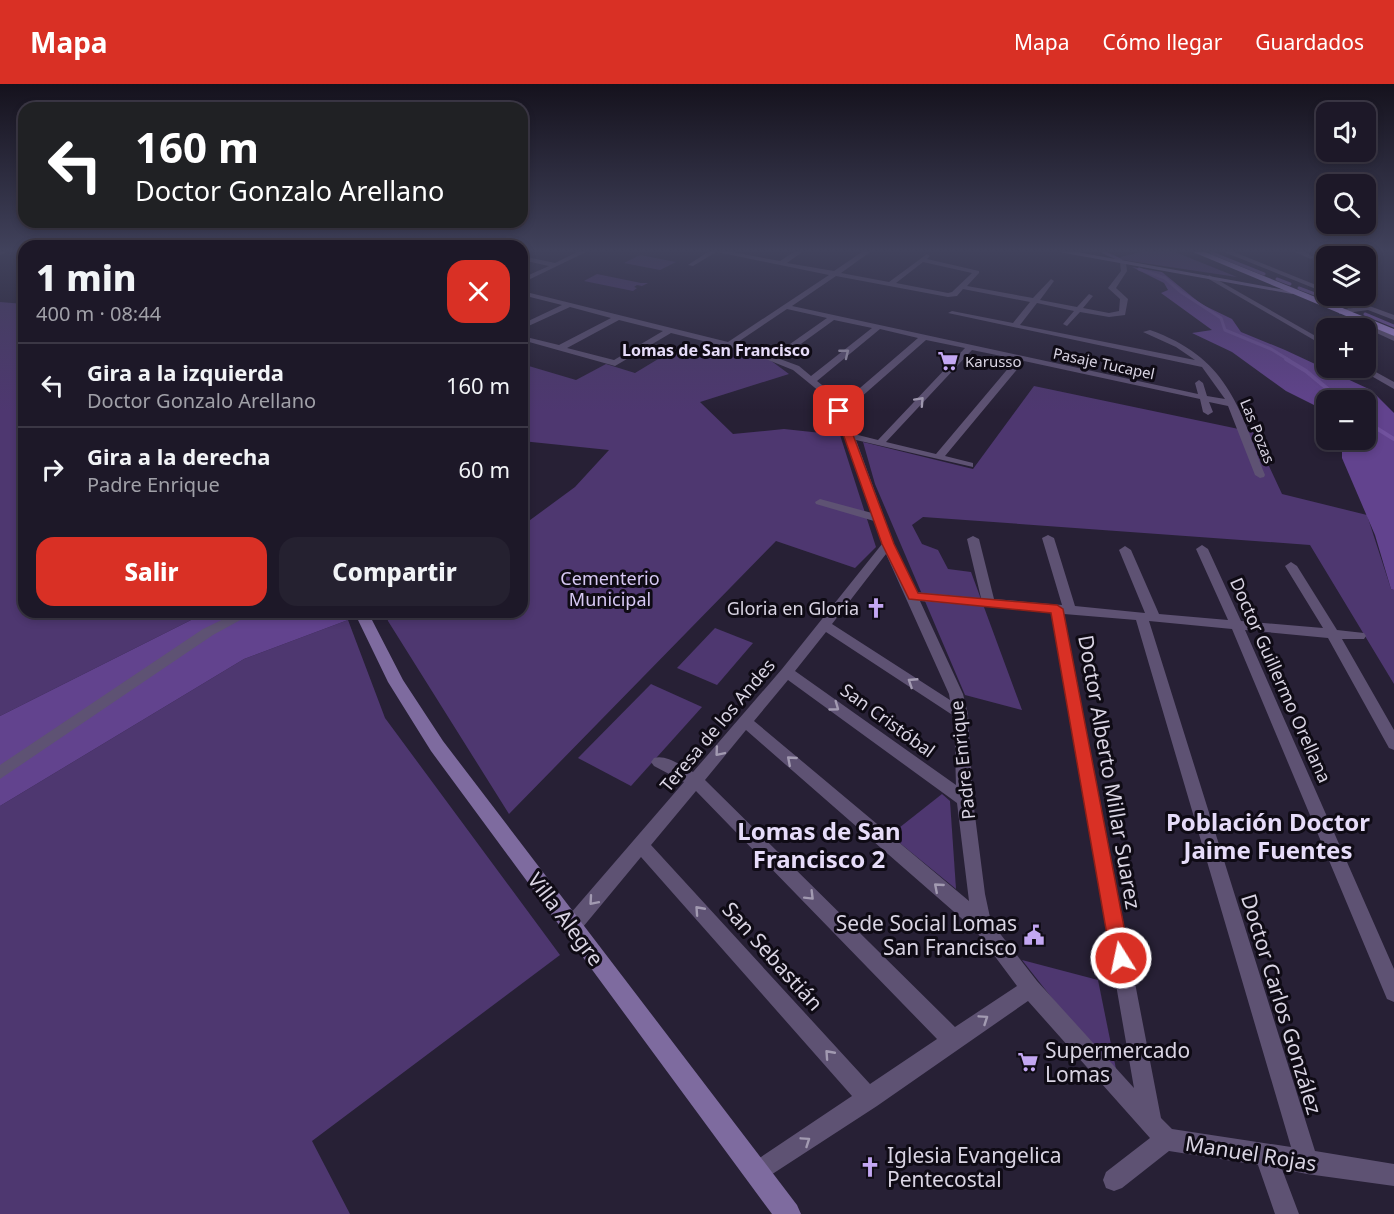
<!DOCTYPE html>
<html lang="es">
<head>
<meta charset="utf-8">
<style>
  :root { --surface:#1d1828; --page:#252130; --text:#f1f3f6; --muted:#a0a0a8; --line:#3b3745; --accent:#d93025 }
  body { margin:0; font-family:"Noto Sans",sans-serif; background:var(--page); color:var(--text); height:100vh; display:flex; flex-direction:column; font-size:22px; white-space:nowrap }
  * { box-sizing:border-box; margin:0 }
  p { font-size:20px; color:var(--muted) }
  .icon { flex:none; width:33px; height:33px; fill:none; stroke:currentColor; stroke-width:2; stroke-linecap:round; stroke-linejoin:round }
  .map { position:relative; flex:1; overflow:hidden }
  .sheet { position:absolute; left:18px; top:156px; width:510px; height:378px; display:flex; flex-direction:column; background:var(--surface); border-radius:18px; box-shadow:0 3px 9px #0003,0 0 0 2px var(--line) }
  .sheet>* { flex:none }
  .hud { position:absolute; left:18px; top:18px; width:510px; height:126px; border-radius:18px; box-shadow:0 3px 9px #0003,0 0 0 2px var(--line); background:#202124; color:#fff; overflow:hidden }
  .tools { position:absolute; left:1316px; top:18px; display:grid; gap:12px }
  .tools a { display:grid; place-items:center; width:60px; height:60px; border-radius:12px; background:var(--surface); box-shadow:0 3px 9px #0003,0 0 0 2px var(--line); font-size:30px }
  .pin { position:absolute; display:grid; place-items:center; width:51px; height:51px; color:#fff; margin:-26px; border-radius:12px; box-shadow:0 3px 9px #0006 }
  .me { position:absolute; width:66px; margin:-33px; rotate:350deg; stroke-linejoin:round; filter:drop-shadow(0 0 4px #0008) }
  .turn { display:flex; align-items:center; gap:21px; height:126px; padding:0 18px; font-size:27px }
  .turn .icon { width:78px; height:78px; stroke-width:2.5 }
  .turn b { display:block; font-size:42px; line-height:51px }
  .round { display:grid; place-items:center; flex:none; width:63px; height:63px; border-radius:18px; background:var(--page) }
  .head { display:flex; align-items:center; justify-content:space-between; height:102px; padding:0 18px }
  h1 { font-size:36px; font-weight:800; line-height:45px }
  .primary-button { display:flex; gap:12px; margin-top:auto; padding:12px 18px }
  .primary-button a { flex:1; height:69px; border-radius:18px; background:var(--accent); color:#fff; font-size:24px; font-weight:800; line-height:69px; text-align:center }
  .primary-button a+a { background:var(--page); color:var(--text) }
  ul { padding:0; list-style:none }
  li { display:flex; align-items:center; gap:18px; height:84px; padding:0 18px; border-top:2px solid var(--line) }
  li div { flex:1 }
  li b { display:block; font-size:22px }
  li em { font-style:normal }
  header { display:flex; align-items:center; gap:36px; box-sizing:border-box; height:84px; padding:0 30px; background:var(--accent); color:#fff }
  header strong { font-size:28px }
  nav { display:flex; gap:33px; margin-inline-start:auto; font-size:21px }
  .map>svg:first-child { display:block }
  .green { fill:#4e3770 }
  .forest { fill:#62438e }
  .lines { fill:none; stroke-linecap:round; stroke-linejoin:round }
  .stream-far1 { stroke:#71529e; stroke-width:3 }
  .stream { stroke:#71529e; stroke-width:4 }
  .street { fill:#5e5273; fill-rule:evenodd }
  .secondary { fill:#7e6b9f; fill-rule:evenodd }
  .highway { fill:#ae8fe1; fill-rule:evenodd }
  .oneway { stroke:#a29ab1 }
  .route { fill:#d93025; stroke:#8d1f18; stroke-width:1.5 }
  .labels { text-anchor:middle; dominant-baseline:central; stroke-width:6; stroke-linejoin:round; paint-order:stroke }
  .far-poi-label { font-size:15px; fill:#d9d4e3; stroke:#0f0b15; text-anchor:start }
  .far-street-label { font-size:15px; fill:#d9d4e3; stroke:#0f0b15 }
  .far-neighbourhood-label { font-size:16px; font-weight:bold; fill:#e6dcf9; stroke:#0f0b15 }
  .park-label { font-size:18px; fill:#d7c9f4; stroke:#0f0b15 }
  .poi-label { font-size:18px; fill:#d9d4e3; stroke:#0f0b15; text-anchor:end }
  .street-label { font-size:18px; fill:#d9d4e3; stroke:#0f0b15 }
  .near-street-label { font-size:21px; fill:#d9d4e3; stroke:#0f0b15 }
  .near-poi-label { font-size:21px; fill:#d9d4e3; stroke:#0f0b15; text-anchor:start }
  .near-neighbourhood-label { font-size:24px; font-weight:bold; fill:#e6dcf9; stroke:#0f0b15 }
</style>
</head>
<body>
<header>
<strong>Mapa</strong>
<nav><a>Mapa</a><a>Cómo llegar</a><a>Guardados</a></nav>
</header>
<div class="map">
<svg width="1394" height="1130" viewBox="0 0 1394 1130">
  <rect width="100%" height="100%" fill="#272035"/>
  <g class="green">
    <path d="M 1141,168 L 1175,168 L 1237,193 L 1123,176 L 1120,173 Z"/>
    <path d="M 640,171 L 676,178 L 660,186 L 624,179 Z"/>
    <path d="M 597,190 L 641,199 L 648,199 L 642,202 L 637,201 L 634,203 L 637,204 L 633,207 L 584,197 Z"/>
    <path d="M 0,218 L 24,220 L 24,528 L 207,528 L 0,632 Z"/>
    <path d="M 723,262 L 770,276 L 789,290 L 700,318 L 733,350 L 784,345 L 840,351 L 876,463 L 855,484 L 776,457 L 509,730 L 388,537 L 386,528 L 522,528 L 522,442 L 575,403 L 609,366 L 522,357 L 522,280 L 576,296 L 606,280 L 635,289 L 673,266 L 707,275 Z"/>
    <path d="M 1034,302 L 1253,348 L 1282,410 L 1367,431 L 1391,505 L 1394,506 L 1394,600 L 1310,461 L 923,433 L 912,441 L 922,460 L 938,466 L 948,485 L 971,488 L 1022,626 L 965,611 L 875,400 L 863,358 L 973,385 Z"/>
    <path d="M 348,536 L 385,634 L 560,871 L 312,1057 L 350,1130 L 0,1130 L 0,722 L 244,575 Z"/>
    <path d="M 715,544 L 753,559 L 717,601 L 677,584 Z"/>
    <path d="M 651,600 L 702,623 L 631,702 L 578,674 Z"/>
    <path d="M 942,710 L 950,717 L 956,805 L 890,751 Z"/>
    <path d="M 1022,876 L 1098,896 L 1116,985 L 1107,984 Z"/>
  </g>
  <g class="forest">
    <path d="M 1132,183 L 1162,188 L 1201,220 L 1232,235 L 1241,248 L 1285,266 L 1371,306 L 1394,329 L 1394,506 L 1391,505 L 1375,451 L 1342,374 L 1342,356 L 1365,356 L 1365,316 L 1326,316 L 1326,327 L 1286,307 L 1232,268 L 1192,249 L 1212,246 L 1161,209 L 1168,206 L 1164,199 Z"/>
    <path d="M 207,528 L 347,528 L 348,536 L 244,575 L 0,722 L 0,632 Z"/>
  </g>
  <g class="lines">
    <g class="stream-far1">
      <path d="M 1103,168 L 1121,176"/>
      <path d="M 1212,169 L 1264,190"/>
      <path d="M 1139,185 L 1165,194 L 1181,208 L 1221,234 L 1225,246 L 1271,265 L 1289,276"/>
      <path d="M 1277,195 L 1290,200"/>
      <path d="M 1299,204 L 1349,223"/>
      <path d="M 1365,230 L 1394,242"/>
    </g>
    <g class="stream">
      <path d="M 1286,275 L 1306,287 L 1341,316"/>
      <path d="M 1365,337 L 1394,355"/>
    </g>
    <g class="street">
      <path d="M 0,168 L 7,168 L 0,171 Z"/>
      <path d="M 577,168 L 586,168 L 522,199 L 522,194 L 549,182 L 522,176 L 522,172 L 555,179 Z"/>
      <path d="M 708,168 L 716,168 L 693,182 L 688,181 Z"/>
      <path d="M 717,168 L 732,168 L 780,177 L 794,168 L 802,168 L 787,179 L 834,187 L 862,168 L 870,168 L 841,189 L 889,198 L 927,170 L 930,172 L 927,175 L 979,187 L 979,189 L 967,202 L 1033,214 L 1051,195 L 1054,197 L 1040,216 L 1077,223 L 1089,210 L 1093,212 L 1083,224 L 1109,229 L 1119,227 L 1120,215 L 1108,204 L 1121,187 L 1120,179 L 1123,177 L 1126,179 L 1127,187 L 1116,204 L 1128,215 L 1125,231 L 1109,233 L 1080,228 L 1067,242 L 1063,240 L 1074,227 L 1037,219 L 1020,241 L 1195,276 L 1176,263 L 1143,248 L 1150,246 C 1226,273 1239,321 1265,391 L 1264,393 L 1260,394 L 1255,391 L 1228,322 L 1209,318 L 1213,328 L 1208,331 L 1203,328 L 1200,315 L 1024,277 L 945,372 L 973,379 L 973,383 L 856,356 L 894,460 L 916,508 L 981,514 L 967,455 L 973,452 L 979,455 L 994,515 L 1062,521 L 1042,454 L 1048,451 L 1054,454 L 1075,522 L 1145,529 L 1119,466 L 1125,462 L 1131,466 L 1159,530 L 1228,536 L 1196,465 L 1202,461 L 1208,465 L 1241,537 L 1323,544 L 1285,482 L 1291,478 L 1297,482 L 1337,546 L 1364,549 L 1366,552 L 1364,555 L 1342,555 L 1394,646 L 1394,666 L 1389,664 L 1328,554 L 1245,546 L 1394,885 L 1394,918 L 1387,915 L 1232,545 L 1149,537 L 1315,1067 L 1394,1080 L 1394,1102 L 1307,1090 L 1282,1085 L 1299,1130 L 1275,1130 L 1258,1081 L 1169,1067 L 1122,1104 L 1114,1107 L 1106,1104 L 1103,1096 L 1106,1088 L 1150,1054 L 1028,917 L 877,1022 L 757,1100 L 749,1097 L 746,1089 L 749,1081 L 852,1012 L 641,773 L 578,849 L 571,851 L 564,849 L 562,843 L 564,837 L 684,698 L 654,682 L 651,678 L 654,674 C 666,670 682,682 693,688 L 782,585 L 882,460 L 874,437 L 816,420 L 815,418 L 820,415 L 872,429 L 845,352 L 825,312 L 793,286 L 751,269 L 671,249 L 615,282 L 522,256 L 522,252 L 559,261 L 611,234 L 570,223 L 522,245 L 522,240 L 562,221 L 522,211 L 522,207 L 728,258 L 829,191 ZM 923,178 L 972,189 L 952,208 L 948,209 L 896,199 ZM 836,192 L 948,213 L 957,212 L 963,205 L 1030,218 L 1013,239 L 952,227 L 948,229 L 1202,283 L 1225,315 L 1207,312 L 1203,299 L 1199,296 L 1195,299 L 1198,310 L 792,222 ZM 787,225 L 827,234 L 773,272 L 735,260 ZM 619,236 L 663,247 L 614,276 L 567,264 ZM 834,236 L 872,244 L 811,292 L 799,282 L 780,275 ZM 880,245 L 918,254 L 839,322 L 832,309 L 817,297 ZM 926,256 L 965,264 L 878,356 L 854,350 L 843,329 ZM 972,266 L 1016,275 L 936,370 L 886,358 ZM 886,470 L 949,610 L 950,616 L 832,540 ZM 920,517 L 1051,528 L 1134,1004 L 1037,897 L 991,838 L 985,810 L 973,716 L 968,630 L 963,610 ZM 1064,530 L 1136,536 L 1291,1063 L 1172,1045 L 1161,1034 ZM 826,548 L 954,632 L 956,701 L 795,587 ZM 788,596 L 957,719 L 969,817 L 754,637 ZM 746,646 L 976,847 L 1017,902 L 955,943 L 705,696 ZM 696,707 L 937,955 L 870,1000 L 651,761 Z"/>
      <path d="M 1224,168 L 1234,168 L 1326,205 L 1326,209 Z"/>
      <path d="M 1295,168 L 1305,168 L 1314,173 L 1311,175 Z"/>
      <path d="M 1209,191 L 1326,258 L 1326,263 L 1207,194 Z"/>
      <path d="M 1334,212 L 1342,212 L 1394,231 L 1394,236 L 1368,226 L 1339,230 L 1339,226 L 1360,223 Z"/>
      <path d="M 1370,238 L 1376,238 L 1375,242 L 1394,252 L 1394,257 L 1368,245 Z"/>
      <path d="M 1365,282 L 1394,298 L 1394,305 L 1361,286 L 1360,284 L 1365,284 Z"/>
      <path d="M 238,528 L 255,528 L 213,551 L 0,695 L 0,681 L 203,545 Z"/>
    </g>
    <g class="secondary">
      <path d="M 1059,168 L 1077,168 L 1296,208 L 1292,210 Z"/>
      <path d="M 357,528 L 371,528 L 372,536 L 403,596 L 443,657 L 797,1121 L 801,1130 L 772,1130 L 431,667 L 388,598 L 358,536 Z"/>
    </g>
    <path class="highway" d="M 1193,168 L 1205,168 L 1394,245 L 1394,252 Z"/>
  </g>
  <defs><path id="oneway-chevron" d="M-2-3.5L2.5 0L-2 3.5" fill="none" stroke-width="1.6" stroke-linecap="round" stroke-linejoin="round" transform="scale(1.5)"/></defs>
  <g class="oneway">
    <use href="#oneway-chevron" transform="translate(845 269) rotate(-39)"/>
    <use href="#oneway-chevron" transform="translate(920 317) rotate(-47)"/>
    <use href="#oneway-chevron" transform="translate(912 598) rotate(-147)"/>
    <use href="#oneway-chevron" transform="translate(835 623) rotate(36)"/>
    <use href="#oneway-chevron" transform="translate(719 668) rotate(130)"/>
    <use href="#oneway-chevron" transform="translate(791 676) rotate(-139)"/>
    <use href="#oneway-chevron" transform="translate(938 803) rotate(-139)"/>
    <use href="#oneway-chevron" transform="translate(810 812) rotate(45)"/>
    <use href="#oneway-chevron" transform="translate(593 817) rotate(131)"/>
    <use href="#oneway-chevron" transform="translate(699 826) rotate(-132)"/>
    <use href="#oneway-chevron" transform="translate(984 935) rotate(-34)"/>
    <use href="#oneway-chevron" transform="translate(829 970) rotate(-132)"/>
    <use href="#oneway-chevron" transform="translate(806 1057) rotate(-34)"/>
  </g>
  <linearGradient id="sky" x2="0" y2="1"><stop stop-color="#15121d"/><stop offset="0.51" stop-color="#41425c"/><stop offset="1" stop-color="#41425c" stop-opacity="0"/></linearGradient>
  <rect width="1394" height="327" fill="url(#sky)"/>
  <path class="route" d="M 839,324 L 844,327 L 894,460 L 918,509 L 1057,521 L 1063,525 L 1130,874 L 1128,880 L 1121,883 L 1114,880 L 1111,874 L 1051,529 L 909,515 L 882,460 L 835,327 Z"/>
  <defs>
    <g id="supermarket-bare" transform="scale(1.62)"><path d="M-6-5.5h2.5l.6 2H6L4.5 2H-2.5L-4.4-4H-6ZM-1.5 3.2a1.3 1.3 0 1 0 .1 0ZM3 3.2a1.3 1.3 0 1 0 .1 0Z" fill="#c3a7f2" stroke="#0f0b15" stroke-width="2.5" paint-order="stroke"/></g>
    <g id="church-bare" transform="scale(1.62)"><path d="M-1.2-6h2.4v3.5h3.3v2.4h-3.3V6h-2.4V-.1h-3.3v-2.4h3.3Z" fill="#c3a7f2" stroke="#0f0b15" stroke-width="2.5" paint-order="stroke"/></g>
    <g id="civic-bare" transform="scale(1.62)"><path d="M-.6-6.5H3V-4.5H.6V-3L4-1V1h2V6H-6V1h2V-1L-.6-3ZM-1.2 2.5V6h2.4V2.5Z" fill="#c3a7f2" stroke="#0f0b15" stroke-width="2.5" paint-order="stroke"/></g>
  </defs>
  <g fill-rule="evenodd">
    <use href="#supermarket-bare" x="948" y="277"/>
    <use href="#church-bare" x="876" y="524"/>
    <use href="#civic-bare" x="1034" y="851"/>
    <use href="#supermarket-bare" x="1028" y="978"/>
    <use href="#church-bare" x="870" y="1083"/>
  </g>
  <g class="labels">
    <g class="far-poi-label">
      <text x="965" y="277">Karusso</text>
    </g>
    <g class="far-street-label">
      <text transform="translate(1104 279) rotate(12)">Pasaje Tucapel</text>
      <text transform="translate(1258 347) rotate(68)">Las Pozas</text>
    </g>
    <g class="far-neighbourhood-label">
      <text x="716" y="266">Lomas de San Francisco</text>
    </g>
    <g class="park-label">
      <text x="610" y="494">Cementerio<tspan x="610" dy="21">Municipal</tspan></text>
    </g>
    <g class="poi-label">
      <text x="859" y="524">Gloria en Gloria</text>
    </g>
    <g class="street-label">
      <text transform="translate(1281 596) rotate(66)">Doctor Guillermo Orellana</text>
      <text transform="translate(888 636) rotate(36)">San Cristóbal</text>
      <text transform="translate(717 641) rotate(-50)">Teresa de los Andes</text>
      <text transform="translate(962 676) rotate(-96)">Padre Enrique</text>
    </g>
    <g class="near-street-label">
      <text transform="translate(1110 688) rotate(80)">Doctor Alberto Millar Suarez</text>
      <text transform="translate(566 835) rotate(53)">Villa Alegre</text>
      <text transform="translate(773 872) rotate(48)">San Sebastián</text>
      <text transform="translate(1282 920) rotate(73)">Doctor Carlos González</text>
      <text transform="translate(1251 1069) rotate(9)">Manuel Rojas</text>
    </g>
    <g class="near-poi-label">
      <text x="1017" y="839" text-anchor="end">Sede Social Lomas<tspan x="1017" dy="24">San Francisco</tspan></text>
      <text x="1045" y="966">Supermercado<tspan x="1045" dy="24">Lomas</tspan></text>
      <text x="887" y="1071">Iglesia Evangelica<tspan x="887" dy="24">Pentecostal</tspan></text>
    </g>
    <g class="near-neighbourhood-label">
      <text x="1268" y="737">Población Doctor<tspan x="1268" dy="28">Jaime Fuentes</tspan></text>
      <text x="819" y="746">Lomas de San<tspan x="819" dy="28">Francisco 2</tspan></text>
    </g>
  </g>
</svg>
<div class="tools">
<a><svg class="icon" aria-label="sound" viewBox="0 0 24 24"><path d="M4 9h4l5-4v14l-5-4H4zM17 9q2 3 0 6"/></svg></a>
<a><svg class="icon" aria-label="search" viewBox="0 0 24 24"><circle cx="10" cy="10" r="6"/><path d="M15 15l6 6"/></svg></a>
<a><svg class="icon" aria-label="layers" viewBox="0 0 24 24"><path d="M12 4l9 5-9 5-9-5zM3 14l9 5 9-5"/></svg></a>
<a>+</a>
<a>−</a>
</div>
<div class="pin" style="left:839px;top:327px;background:#d93025"><svg class="icon" aria-label="arrive" viewBox="0 0 24 24"><path d="M6 21V4h12l-3 4 3 4H6"/></svg></div>
<svg class="me" style="left:1121px;top:874px" viewBox="-20 -20 40 40"><circle r="17" fill="#d93025" stroke="#fff" stroke-width="3"/><path d="M0-11L8 9 0 5-8 9z" fill="#fff"/></svg>
<div class="hud">
<div class="turn"><svg class="icon" aria-label="left" viewBox="0 0 24 24"><path d="M17 20v-9H6M10 6l-5 5 5 5"/></svg><div><b>160 m</b>Doctor Gonzalo Arellano</div></div>
</div>
<section class="sheet">
<div class="head"><div><h1>1 min</h1><p>400 m · 08:44</p></div><a class="round" style="background:#d93025;color:#fff"><svg class="icon" aria-label="close" viewBox="0 0 24 24"><path d="M6 6l12 12M18 6L6 18"/></svg></a></div>
<ul>
<li><svg class="icon" aria-label="left" viewBox="0 0 24 24"><path d="M17 20v-9H6M10 6l-5 5 5 5"/></svg><div><b>Gira a la izquierda</b><p>Doctor Gonzalo Arellano</p></div><em>160 m</em></li>
<li><svg class="icon" aria-label="right" viewBox="0 0 24 24"><path d="M7 20v-9h11M14 6l5 5-5 5"/></svg><div><b>Gira a la derecha</b><p>Padre Enrique</p></div><em>60 m</em></li>
</ul>
<div class="primary-button"><a>Salir</a><a>Compartir</a></div>
</section>
</div>
</body>
</html>
